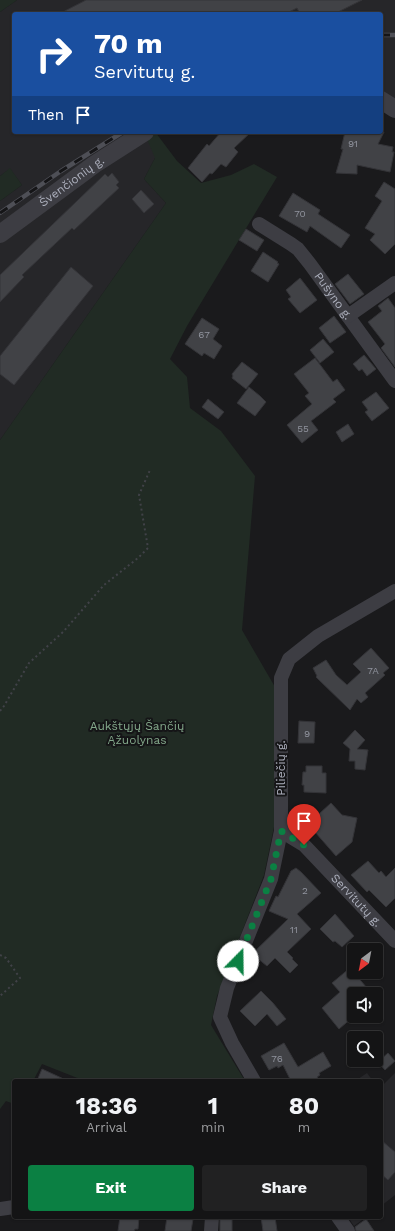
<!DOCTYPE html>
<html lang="en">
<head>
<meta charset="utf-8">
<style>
  :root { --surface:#141415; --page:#212122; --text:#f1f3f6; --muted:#9d9ea0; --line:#333334; --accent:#0b8043 }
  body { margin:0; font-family:"Work Sans",sans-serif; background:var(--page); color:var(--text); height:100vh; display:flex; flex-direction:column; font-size:15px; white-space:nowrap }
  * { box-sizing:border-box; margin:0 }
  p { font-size:13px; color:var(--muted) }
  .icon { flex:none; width:22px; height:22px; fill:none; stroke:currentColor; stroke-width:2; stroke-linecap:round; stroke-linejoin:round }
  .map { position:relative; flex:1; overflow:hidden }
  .drawer { position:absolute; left:12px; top:1079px; width:371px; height:140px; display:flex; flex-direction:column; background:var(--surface); border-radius:4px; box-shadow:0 1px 3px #0004,0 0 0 1px var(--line) }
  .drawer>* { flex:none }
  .banner { position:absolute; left:12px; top:12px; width:371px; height:122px; border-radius:4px; box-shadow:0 1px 3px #0004,0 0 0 1px var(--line); background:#1a4fa0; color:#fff; overflow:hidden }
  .needle { width:26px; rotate:212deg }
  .tools { position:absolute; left:347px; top:943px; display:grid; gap:8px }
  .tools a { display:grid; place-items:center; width:36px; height:36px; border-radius:4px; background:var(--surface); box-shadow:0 1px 3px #0004,0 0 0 1px var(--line); font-size:20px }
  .pin { position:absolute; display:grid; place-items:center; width:34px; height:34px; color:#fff; margin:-41px -17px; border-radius:50% 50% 50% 0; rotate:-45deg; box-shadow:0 0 4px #0007 }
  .pin .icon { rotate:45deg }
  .me { position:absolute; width:44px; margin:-22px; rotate:22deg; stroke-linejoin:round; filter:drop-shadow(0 0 3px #0008) }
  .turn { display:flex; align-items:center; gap:14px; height:84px; padding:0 16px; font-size:18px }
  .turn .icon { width:52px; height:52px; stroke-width:2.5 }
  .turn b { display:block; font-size:28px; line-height:34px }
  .then { display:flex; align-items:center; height:38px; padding:0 16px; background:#0003; gap:8px; font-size:15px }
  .eta { display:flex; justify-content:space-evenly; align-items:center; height:68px; text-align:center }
  .eta b { font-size:24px; font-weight:700; line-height:28px }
  .button { display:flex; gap:8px; margin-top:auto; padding:8px 16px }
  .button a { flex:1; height:46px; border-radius:4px; background:var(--accent); color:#fff; font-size:16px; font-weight:700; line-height:46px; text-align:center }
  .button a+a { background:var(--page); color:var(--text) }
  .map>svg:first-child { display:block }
  .built { fill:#262629 }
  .green { fill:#212b24 }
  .building { fill:#414246; stroke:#343438 }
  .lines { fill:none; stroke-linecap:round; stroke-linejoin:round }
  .path { stroke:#414248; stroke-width:2; stroke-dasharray:2 3; stroke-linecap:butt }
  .minor { stroke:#3d3d43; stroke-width:14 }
  .tertiary { stroke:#3d3d43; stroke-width:18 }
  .rail-casing { stroke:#4e4f56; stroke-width:4.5 }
  .rail { stroke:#151517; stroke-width:3; stroke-dasharray:9; stroke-linecap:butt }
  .route { stroke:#0b8043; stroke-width:7; stroke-dasharray:0 12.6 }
  .labels { text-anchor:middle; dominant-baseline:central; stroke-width:4; stroke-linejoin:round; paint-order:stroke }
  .number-label { font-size:10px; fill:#91949e }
  .street-label { font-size:12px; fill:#acafbc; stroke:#151517 }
  .park-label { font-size:12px; fill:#83a78a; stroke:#151517 }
</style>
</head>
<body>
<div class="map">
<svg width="395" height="1231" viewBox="0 0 395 1231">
  <rect width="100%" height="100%" fill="#1a1a1c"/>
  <g class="built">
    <path d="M 17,0 L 395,0 L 395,117 L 381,109 L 381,14 L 14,14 L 14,132 L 159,132 L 156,133 L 155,158 L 144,179 L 166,203 L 0,440 L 0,201 L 22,185 L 10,169 L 0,176 L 0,12 Z"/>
    <path d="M 367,1073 L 373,1081 L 355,1081 Z"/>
    <path d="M 395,1073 L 395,1195 L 381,1206 L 381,1087 Z"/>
    <path d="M 348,1217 L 366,1217 L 354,1226 Z"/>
  </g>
  <g class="green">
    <path d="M 0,0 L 17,0 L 0,12 Z"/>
    <path d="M 156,133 L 177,161 L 201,183 L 231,175 L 254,164 L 277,177 L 187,326 L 170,359 L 187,377 L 190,408 L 221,431 L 255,476 L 242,630 L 275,687 L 274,827 L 264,875 L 217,996 L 211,1025 L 245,1081 L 85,1081 L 42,1064 L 33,1081 L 14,1081 L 14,1104 L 6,1101 L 0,1109 L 0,440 L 166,203 L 144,179 L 155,158 L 147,139 Z"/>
    <path d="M 10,168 L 22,185 L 0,201 L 0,176 Z"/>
  </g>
  <g class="building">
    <path d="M 86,0 L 362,0 L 334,14 L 300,14 L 297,8 L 285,14 L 59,14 Z"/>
    <path d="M 221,132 L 251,132 L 234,148 L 238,152 L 226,167 L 221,164 L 212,174 L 210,173 L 202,182 L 188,168 L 207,144 L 209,146 Z"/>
    <path d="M 345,132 L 384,132 L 378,144 L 393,147 L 392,152 L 394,152 L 390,172 L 357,165 L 357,174 L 336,173 L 343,149 L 341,149 Z"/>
    <path d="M 112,173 L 119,182 L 116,185 L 119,188 L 74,230 L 72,228 L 22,275 L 24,277 L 0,302 L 0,275 L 105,174 L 108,177 Z"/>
    <path d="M 384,182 L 395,189 L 395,244 L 385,254 L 370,240 L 375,234 L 365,228 L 382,201 L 375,196 Z"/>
    <path d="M 141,190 L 154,204 L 144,213 L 132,199 Z"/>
    <path d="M 293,193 L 320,210 L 318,214 L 350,235 L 341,248 L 310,226 L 307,232 L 279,216 Z"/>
    <path d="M 246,229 L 264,240 L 257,251 L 239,240 Z"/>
    <path d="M 263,252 L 278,262 L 277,263 L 279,264 L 268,282 L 251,271 Z"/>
    <path d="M 71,267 L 93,286 L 14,385 L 0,374 L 0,356 Z"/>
    <path d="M 348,274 L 364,294 L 350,304 L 335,284 Z"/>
    <path d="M 300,278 L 317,300 L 300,313 L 288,299 L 291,297 L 286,290 Z"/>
    <path d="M 388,298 L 395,308 L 395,367 L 381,348 L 385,344 L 368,322 L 382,311 L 378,306 Z"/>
    <path d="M 334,316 L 346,332 L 330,343 L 319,328 Z"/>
    <path d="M 202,318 L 219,329 L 213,339 L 222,346 L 214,359 L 204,353 L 202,356 L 185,344 Z"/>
    <path d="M 323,339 L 334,352 L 320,363 L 310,350 Z"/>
    <path d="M 364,355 L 376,369 L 367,376 L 362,369 L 359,371 L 353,364 Z"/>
    <path d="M 315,358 L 333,382 L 337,379 L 345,390 L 333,399 L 336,402 L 311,421 L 318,430 L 302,443 L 287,425 L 312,404 L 305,396 L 309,393 L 294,374 Z"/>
    <path d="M 242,362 L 258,374 L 246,389 L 232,378 L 233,376 L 232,374 Z"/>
    <path d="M 249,387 L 260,396 L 266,402 L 255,416 L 237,403 Z"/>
    <path d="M 376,392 L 389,408 L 372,421 L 365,412 L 368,410 L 362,402 Z"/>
    <path d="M 208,399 L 224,412 L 218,419 L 202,407 Z"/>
    <path d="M 348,424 L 354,434 L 342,442 L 336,432 Z"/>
    <path d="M 371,648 L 389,668 L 383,673 L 385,675 L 365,693 L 368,697 L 361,703 L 357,699 L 350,710 L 316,677 L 317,676 L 313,668 L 326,660 L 336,675 L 347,685 L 361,672 L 353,664 Z"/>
    <path d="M 299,721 L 315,722 L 314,743 L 298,743 Z"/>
    <path d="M 355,730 L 365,740 L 357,749 L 368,750 L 365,770 L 355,769 L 355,761 L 349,761 L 350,749 L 343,743 Z"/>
    <path d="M 306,766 L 322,766 L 322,773 L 326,773 L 326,793 L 304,792 L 304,785 L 302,785 L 303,772 L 306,772 Z"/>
    <path d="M 331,803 L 342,815 L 357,818 L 352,842 L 336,856 L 308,824 Z"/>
    <path d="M 368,861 L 379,873 L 381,871 L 386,877 L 395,868 L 395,898 L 386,907 L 369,890 L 367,892 L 351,875 Z"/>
    <path d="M 296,868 L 301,872 L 321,893 L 297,914 L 311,929 L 287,952 L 293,958 L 292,959 L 298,965 L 290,973 L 275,958 L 267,966 L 252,954 L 288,919 L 269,911 L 276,896 L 278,897 L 291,871 Z"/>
    <path d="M 335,914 L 354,936 L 342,947 L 335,941 L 333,942 L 320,929 Z"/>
    <path d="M 350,968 L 372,994 L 354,994 L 354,1016 L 339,1029 L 322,1008 L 340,992 L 332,983 Z"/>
    <path d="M 261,991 L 273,1003 L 286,1019 L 277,1026 L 267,1014 L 255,1026 L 240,1011 Z"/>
    <path d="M 284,1043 L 298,1067 L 323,1052 L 331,1066 L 319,1073 L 320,1075 L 317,1077 L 320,1081 L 291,1081 L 283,1065 L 278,1068 L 277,1066 L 269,1070 L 261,1056 Z"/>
    <path d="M 388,1053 L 395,1061 L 385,1070 L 378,1062 Z"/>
    <path d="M 42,1069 L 68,1081 L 37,1081 Z"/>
    <path d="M 381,1140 L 395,1152 L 395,1172 L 388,1180 L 381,1174 Z"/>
    <path d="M 120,1217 L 139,1217 L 138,1229 L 135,1229 L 134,1231 L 118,1231 Z"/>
    <path d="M 167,1217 L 193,1219 L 191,1231 L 165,1231 Z"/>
    <path d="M 261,1217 L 275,1217 L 277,1231 L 263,1231 Z"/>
    <path d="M 220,1218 L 232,1219 L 232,1231 L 220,1231 Z"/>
    <path d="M 366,1219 L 374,1231 L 356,1231 L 355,1227 Z"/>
  </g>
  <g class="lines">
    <g class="path">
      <path d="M 0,711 L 4,706 L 29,663 L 63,632 L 104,585 L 138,558 L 148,548 L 139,495 L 150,470"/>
      <path d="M 0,955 L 6,958 L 20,978 L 0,996"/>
    </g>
    <g class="minor">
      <path id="s1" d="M 259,224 L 291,244 L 298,249 L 310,264 L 395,381"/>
      <path d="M 348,316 L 395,283"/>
      <path id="s2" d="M 281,831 L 304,845 L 395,941"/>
      <path d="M 254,1081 L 232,1043 L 220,1017 L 227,988 L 271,879 L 281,831 L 281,678 L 289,659 L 318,636 L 395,591"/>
      <path d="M 0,1209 L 14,1207"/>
      <path d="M 338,1217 L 348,1231"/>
      <path d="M 211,1231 L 212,1217"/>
    </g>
    <g class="tertiary">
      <path d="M 381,100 L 395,109"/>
      <path id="s3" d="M 0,234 L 95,164 L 145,132"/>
    </g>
    <g class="rail-casing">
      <g id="rail">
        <path d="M 381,35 L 395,35"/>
        <path d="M 0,213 L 61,171 L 123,132"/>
      </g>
    </g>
    <use href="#rail" class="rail"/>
  </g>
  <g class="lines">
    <path class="route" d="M 238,961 L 271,879 L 281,831 L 304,845"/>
  </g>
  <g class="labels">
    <g class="number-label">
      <text x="353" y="143">91</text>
      <text x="300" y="213">70</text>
      <text x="204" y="334">67</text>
      <text x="303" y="428">55</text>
      <text x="373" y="670">7A</text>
      <text x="307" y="733">9</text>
      <text x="305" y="890">2</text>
      <text x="294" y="929">11</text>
      <text x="277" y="1058">76</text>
    </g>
    <g class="street-label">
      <text stroke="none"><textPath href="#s3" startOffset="89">Švenčionių g.</textPath></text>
      <text stroke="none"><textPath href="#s1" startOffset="105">Pušyno g.</textPath></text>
      <text transform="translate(281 768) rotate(-90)">Piliečių g.</text>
      <text stroke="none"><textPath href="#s2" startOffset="103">Servitutų g.</textPath></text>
    </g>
    <g class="park-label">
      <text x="137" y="726">Aukštųjų Šančių<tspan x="137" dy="14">Ąžuolynas</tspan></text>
    </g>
  </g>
</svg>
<div class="tools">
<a><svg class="needle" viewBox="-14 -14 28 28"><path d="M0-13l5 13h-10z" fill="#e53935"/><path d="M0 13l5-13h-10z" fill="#9d9ea0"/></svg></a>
<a><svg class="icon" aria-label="sound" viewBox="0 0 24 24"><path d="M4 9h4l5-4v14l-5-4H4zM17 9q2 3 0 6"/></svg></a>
<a><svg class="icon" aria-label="search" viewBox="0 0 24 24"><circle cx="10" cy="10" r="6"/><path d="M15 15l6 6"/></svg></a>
</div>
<div class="pin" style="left:304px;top:845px;background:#d93025"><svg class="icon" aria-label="arrive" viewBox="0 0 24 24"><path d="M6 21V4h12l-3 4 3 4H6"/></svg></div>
<svg class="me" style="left:238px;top:961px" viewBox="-20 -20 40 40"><circle r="19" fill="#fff"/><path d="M0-13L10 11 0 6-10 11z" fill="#0b8043"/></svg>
<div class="banner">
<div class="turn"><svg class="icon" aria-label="right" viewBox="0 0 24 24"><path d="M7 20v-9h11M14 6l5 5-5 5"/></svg><div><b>70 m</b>Servitutų g.</div></div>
<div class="then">Then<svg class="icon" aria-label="arrive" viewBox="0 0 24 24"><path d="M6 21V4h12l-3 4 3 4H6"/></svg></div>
</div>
<section class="drawer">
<div class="eta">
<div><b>18:36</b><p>Arrival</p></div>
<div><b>1</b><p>min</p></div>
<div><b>80</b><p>m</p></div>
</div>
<div class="button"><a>Exit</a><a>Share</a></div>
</section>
</div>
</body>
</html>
